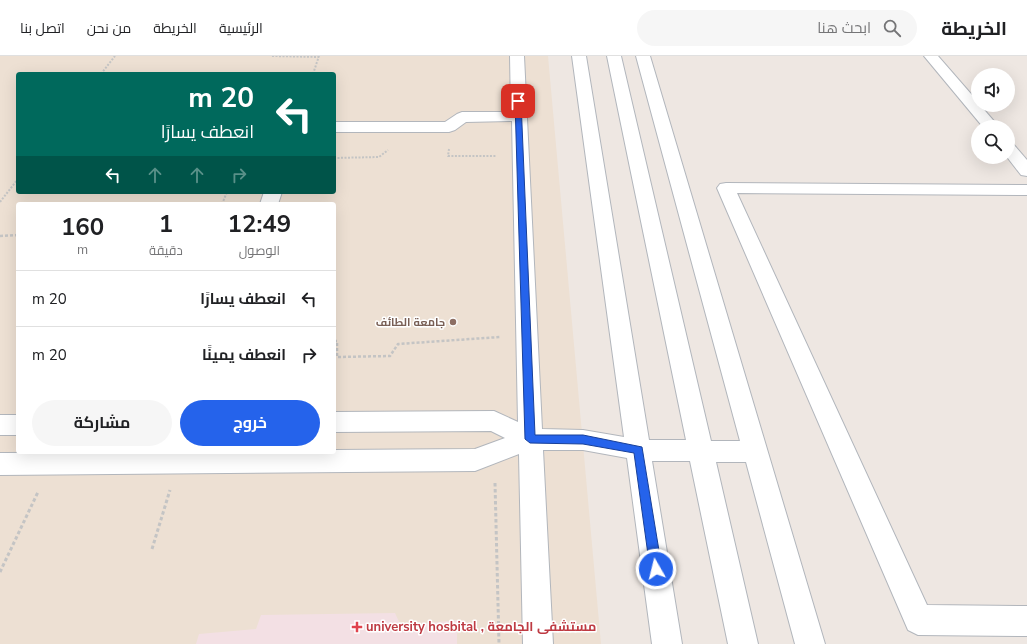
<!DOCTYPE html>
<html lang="ar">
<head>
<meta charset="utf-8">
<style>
  :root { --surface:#fff; --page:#f6f6f6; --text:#202124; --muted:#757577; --line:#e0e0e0; --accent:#2563eb }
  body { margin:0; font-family:"Nunito Sans",Cairo,sans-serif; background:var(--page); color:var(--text); direction:rtl; height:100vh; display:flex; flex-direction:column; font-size:15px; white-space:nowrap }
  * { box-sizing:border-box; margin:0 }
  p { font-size:13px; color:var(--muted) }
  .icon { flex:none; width:22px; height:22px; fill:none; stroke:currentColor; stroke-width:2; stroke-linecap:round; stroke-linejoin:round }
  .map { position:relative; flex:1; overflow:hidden; direction:ltr }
  .side { position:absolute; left:16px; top:146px; width:320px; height:252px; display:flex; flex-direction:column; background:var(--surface); border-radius:4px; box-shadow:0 4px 16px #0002; direction:rtl }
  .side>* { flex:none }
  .hud { position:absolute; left:16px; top:16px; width:320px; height:122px; border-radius:4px; box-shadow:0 4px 16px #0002; direction:rtl; background:#00695c; color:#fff; overflow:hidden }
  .tools { position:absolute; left:971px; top:12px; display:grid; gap:8px }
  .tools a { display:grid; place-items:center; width:44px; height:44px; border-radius:50%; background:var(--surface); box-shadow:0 4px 16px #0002; font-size:20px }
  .pin { position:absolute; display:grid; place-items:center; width:34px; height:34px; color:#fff; margin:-17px; border-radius:8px; box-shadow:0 2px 6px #0006 }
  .me { position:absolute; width:44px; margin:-22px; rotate:352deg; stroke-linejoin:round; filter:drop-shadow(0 0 3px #0008) }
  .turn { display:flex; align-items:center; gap:14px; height:84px; padding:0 16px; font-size:18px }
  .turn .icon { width:52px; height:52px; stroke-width:2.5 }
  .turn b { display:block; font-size:28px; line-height:34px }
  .lanes { display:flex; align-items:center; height:38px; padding:0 16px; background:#0003; justify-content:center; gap:20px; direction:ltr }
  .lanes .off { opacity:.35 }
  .eta { display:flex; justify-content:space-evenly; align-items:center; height:68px; text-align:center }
  .eta b { font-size:24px; font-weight:700; line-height:28px }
  .button { display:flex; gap:8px; margin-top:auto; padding:8px 16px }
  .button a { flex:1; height:46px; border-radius:24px; background:var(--accent); color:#fff; font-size:16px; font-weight:700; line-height:46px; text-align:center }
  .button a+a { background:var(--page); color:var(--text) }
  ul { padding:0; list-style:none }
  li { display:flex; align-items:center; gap:12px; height:56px; padding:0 16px; border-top:1px solid var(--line) }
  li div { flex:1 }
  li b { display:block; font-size:15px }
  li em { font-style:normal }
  header { display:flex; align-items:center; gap:24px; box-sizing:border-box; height:56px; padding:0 20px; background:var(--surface); border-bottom:1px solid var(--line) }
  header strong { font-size:19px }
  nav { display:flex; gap:22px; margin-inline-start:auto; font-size:14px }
  .search { width:280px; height:36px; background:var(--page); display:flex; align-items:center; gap:10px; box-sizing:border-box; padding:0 14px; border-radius:22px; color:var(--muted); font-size:15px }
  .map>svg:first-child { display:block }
  .education { fill:#ede0d3; fill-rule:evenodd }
  .medical { fill:#f3e0e4 }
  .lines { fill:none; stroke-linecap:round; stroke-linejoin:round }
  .minor-casing { stroke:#b2b6bc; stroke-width:2 }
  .path-far2 { stroke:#c4c4c4; stroke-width:2; stroke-dasharray:2 1.5; stroke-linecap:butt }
  .path-far1 { stroke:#c4c4c4; stroke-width:2.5; stroke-dasharray:3 2; stroke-linecap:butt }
  .path { stroke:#c4c4c4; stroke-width:3; stroke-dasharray:3.5 2.5; stroke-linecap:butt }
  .minor { fill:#fff; fill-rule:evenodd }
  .route { fill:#2563eb; stroke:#184099 }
  .education-dot { fill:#8d6e63; stroke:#fff; stroke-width:1.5 }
  .health-dot { fill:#e0444e; stroke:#fff; stroke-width:1.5 }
  .labels { text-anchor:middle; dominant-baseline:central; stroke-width:3; stroke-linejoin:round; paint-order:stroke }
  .education-label { font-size:11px; font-weight:bold; fill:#785e54; stroke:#fff; text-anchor:end }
  .near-health-label { font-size:13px; font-weight:bold; fill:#be3a42; stroke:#fff; text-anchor:start }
</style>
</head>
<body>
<header>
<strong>الخريطة</strong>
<div class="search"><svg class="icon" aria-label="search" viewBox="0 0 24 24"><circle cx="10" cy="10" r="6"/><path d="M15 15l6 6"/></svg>ابحث هنا</div>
<nav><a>الرئيسية</a><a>الخريطة</a><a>من نحن</a><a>اتصل بنا</a></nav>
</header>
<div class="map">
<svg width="1027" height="588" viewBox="0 0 1027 588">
  <rect width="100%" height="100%" fill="#eee7e2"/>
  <path class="education" d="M 0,0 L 548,0 L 601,588 L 0,588 ZM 18,18 L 334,18 L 334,136 L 18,136 ZM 18,148 L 334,148 L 334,396 L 18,396 Z"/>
  <path class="medical" d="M 395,557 L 401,570 L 457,564 L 457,588 L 196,588 L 199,578 L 256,573 L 261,559 Z"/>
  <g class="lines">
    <g class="minor-casing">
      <g id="minor">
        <path d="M 510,0 L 524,0 L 542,373 L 583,374 L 624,381 L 572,0 L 586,0 L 649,384 L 686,384 L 607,0 L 621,0 L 711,385 L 740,385 L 636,0 L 650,0 L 825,588 L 795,588 L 746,406 L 716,406 L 758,588 L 728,588 L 690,405 L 652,405 L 682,588 L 652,588 L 627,402 L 583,394 L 543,394 L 553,588 L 523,588 L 519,398 L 475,415 L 0,419 L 0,397 L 334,396 L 334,394 L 475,393 L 505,382 L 491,375 L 334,376 L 334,356 L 494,355 L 518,366 L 512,65 L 466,66 L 455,74 L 449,76 L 334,76 L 334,66 L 445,66 L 457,58 L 462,56 L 511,56 Z"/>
        <path d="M 924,0 L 938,0 L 978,46 L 978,49 L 980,49 L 999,71 L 983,71 Z"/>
        <path d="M 1008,87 L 1014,89 L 1027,104 L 1027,120 L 1021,119 L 1007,101 Z"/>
        <path d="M 726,127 L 1027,129 L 1027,139 L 737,137 L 927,549 L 1027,550 L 1027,580 L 918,579 L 908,574 L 717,132 L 720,128 Z"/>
        <path d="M 264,136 L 282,136 L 278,148 L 260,148 Z"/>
        <rect x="0" y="359" width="18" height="20"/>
      </g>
    </g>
    <g class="path-far2">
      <path d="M 272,0 L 319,1"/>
      <path d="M 101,18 L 115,0"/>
      <path d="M 313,18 L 319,0"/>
      <path d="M 449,93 L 448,100 L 496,100"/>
      <path d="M 334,102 L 379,101 L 388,94"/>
      <path d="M 0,146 L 18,123"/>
      <path d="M 222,148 L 227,136"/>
    </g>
    <g class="path-far1">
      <path d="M 222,148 L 223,147"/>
      <path d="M 0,180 L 18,179"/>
      <path d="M 334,285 L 337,285 L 337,301 L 390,300 L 398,288 L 500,281"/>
    </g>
    <g class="path">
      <path d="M 495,427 L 499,588"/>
      <path d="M 152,493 L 170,434"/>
      <path d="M 0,516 L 38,436"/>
    </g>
    <use href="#minor" class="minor"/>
  </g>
  <path class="route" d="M 518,43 L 521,45 L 535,379 L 583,379 L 642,391 L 662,513 L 660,517 L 656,519 L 652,517 L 650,513 L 634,397 L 583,388 L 530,387 L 525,383 L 515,45 Z"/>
  <circle class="education-dot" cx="453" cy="266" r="4"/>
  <path class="health-dot" d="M355 565h4v4h4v4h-4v4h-4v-4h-4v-4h4z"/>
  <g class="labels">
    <g class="education-label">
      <text x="445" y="266">جامعة الطائف</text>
    </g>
    <g class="near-health-label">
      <text x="366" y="571">university hosbital , مستشفى الجامعة</text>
    </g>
  </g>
</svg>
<div class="tools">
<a><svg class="icon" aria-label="sound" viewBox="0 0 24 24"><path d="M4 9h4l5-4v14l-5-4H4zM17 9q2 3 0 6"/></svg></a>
<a><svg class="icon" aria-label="search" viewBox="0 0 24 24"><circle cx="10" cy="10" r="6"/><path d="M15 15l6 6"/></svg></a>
</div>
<div class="pin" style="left:518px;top:45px;background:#d93025"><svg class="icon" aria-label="arrive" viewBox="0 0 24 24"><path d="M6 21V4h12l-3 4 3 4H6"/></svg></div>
<svg class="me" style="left:656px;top:513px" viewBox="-20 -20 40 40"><circle r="17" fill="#2563eb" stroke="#fff" stroke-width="3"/><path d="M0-11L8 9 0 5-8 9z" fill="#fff"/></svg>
<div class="hud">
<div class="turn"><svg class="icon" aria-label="left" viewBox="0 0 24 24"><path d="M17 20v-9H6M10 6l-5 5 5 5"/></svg><div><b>20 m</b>انعطف يسارًا</div></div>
<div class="lanes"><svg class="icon" aria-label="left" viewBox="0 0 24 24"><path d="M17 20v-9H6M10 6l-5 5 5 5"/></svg><svg class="icon off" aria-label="ahead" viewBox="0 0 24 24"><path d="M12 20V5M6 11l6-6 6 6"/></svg><svg class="icon off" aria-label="ahead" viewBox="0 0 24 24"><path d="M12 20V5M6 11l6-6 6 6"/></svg><svg class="icon off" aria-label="right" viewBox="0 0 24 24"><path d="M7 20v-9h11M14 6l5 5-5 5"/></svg></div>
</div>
<section class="side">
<div class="eta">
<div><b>12:49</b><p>الوصول</p></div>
<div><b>1</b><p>دقيقة</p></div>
<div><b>160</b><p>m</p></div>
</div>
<ul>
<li><svg class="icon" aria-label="left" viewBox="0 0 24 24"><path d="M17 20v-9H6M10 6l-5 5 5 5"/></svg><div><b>انعطف يسارًا</b></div><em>20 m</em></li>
<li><svg class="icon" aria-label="right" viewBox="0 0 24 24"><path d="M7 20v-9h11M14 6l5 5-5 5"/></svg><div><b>انعطف يمينًا</b></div><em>20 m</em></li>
</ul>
<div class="button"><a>خروج</a><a>مشاركة</a></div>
</section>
</div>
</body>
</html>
